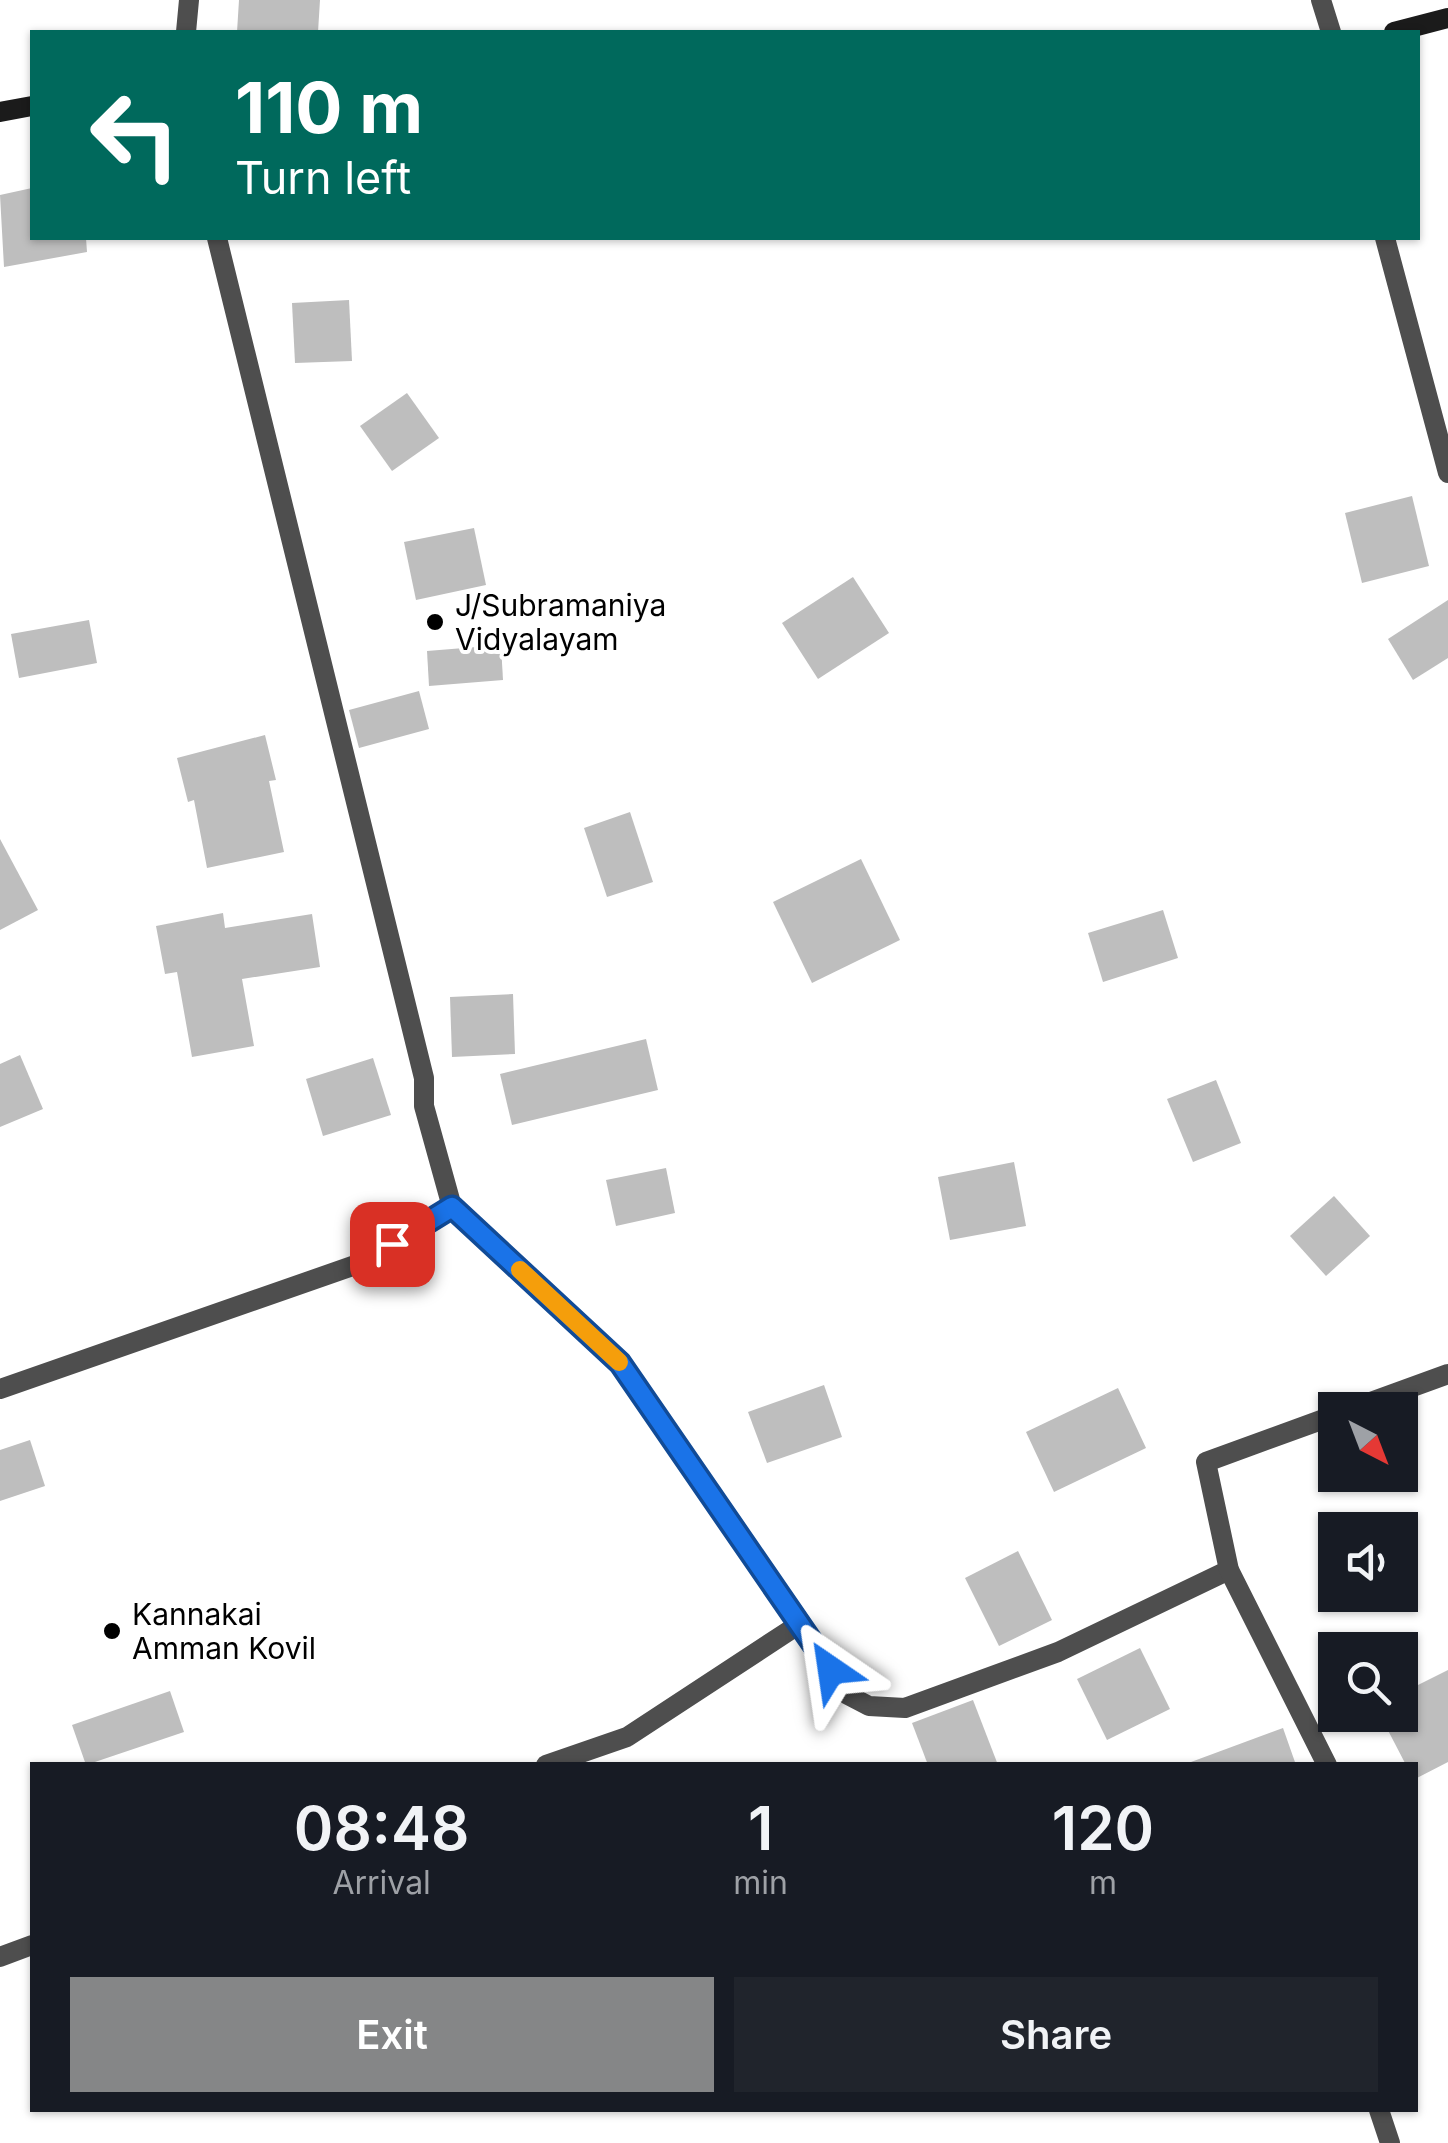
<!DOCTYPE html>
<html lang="en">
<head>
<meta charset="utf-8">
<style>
  :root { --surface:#171b24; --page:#20242c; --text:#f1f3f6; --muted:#9ea1a6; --accent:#858687 }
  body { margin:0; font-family:Inter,sans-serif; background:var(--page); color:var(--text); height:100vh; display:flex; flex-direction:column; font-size:38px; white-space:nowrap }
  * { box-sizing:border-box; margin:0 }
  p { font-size:32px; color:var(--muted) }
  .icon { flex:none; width:55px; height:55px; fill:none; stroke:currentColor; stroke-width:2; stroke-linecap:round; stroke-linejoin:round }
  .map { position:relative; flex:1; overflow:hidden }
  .panel { position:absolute; left:30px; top:1762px; width:1388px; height:350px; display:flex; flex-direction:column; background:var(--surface); border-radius:0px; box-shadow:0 2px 8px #0004 }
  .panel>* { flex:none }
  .hud { position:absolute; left:30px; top:30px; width:1390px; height:210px; border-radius:0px; box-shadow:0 2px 8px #0004; background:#00695c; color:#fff; overflow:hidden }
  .needle { width:65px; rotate:138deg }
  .fabs { position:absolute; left:1318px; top:1392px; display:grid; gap:20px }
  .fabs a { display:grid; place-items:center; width:100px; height:100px; border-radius:0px; background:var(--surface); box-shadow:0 2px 8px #0004; font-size:50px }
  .pin { position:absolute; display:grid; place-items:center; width:85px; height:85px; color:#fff; margin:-42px; border-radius:20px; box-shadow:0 5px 15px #0006 }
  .me { position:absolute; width:110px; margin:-55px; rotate:328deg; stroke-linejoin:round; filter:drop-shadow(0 0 8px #0008) }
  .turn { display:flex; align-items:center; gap:35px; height:210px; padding:0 40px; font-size:45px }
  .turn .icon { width:130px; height:130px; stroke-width:2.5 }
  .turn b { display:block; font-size:70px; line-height:85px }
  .eta { display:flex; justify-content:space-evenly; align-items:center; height:170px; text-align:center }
  .eta b { font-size:60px; font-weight:600; line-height:70px }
  .button { display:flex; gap:20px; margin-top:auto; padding:20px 40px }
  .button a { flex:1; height:115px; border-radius:0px; background:var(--accent); color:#fff; font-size:40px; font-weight:600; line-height:115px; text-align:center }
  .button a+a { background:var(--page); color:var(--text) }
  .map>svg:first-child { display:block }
  .building { fill:#bebebe }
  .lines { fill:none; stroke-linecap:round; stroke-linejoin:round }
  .street { stroke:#4e4e4e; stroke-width:20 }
  .secondary { stroke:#1b1b1b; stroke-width:20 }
  .route-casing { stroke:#114b97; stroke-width:25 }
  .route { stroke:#1a73e8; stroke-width:18 }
  .slow { stroke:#f59e0b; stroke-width:18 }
  .poi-dot { fill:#000; stroke:#fff; stroke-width:4 }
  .labels { text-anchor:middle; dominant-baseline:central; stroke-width:8; stroke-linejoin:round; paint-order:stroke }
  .poi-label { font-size:30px; fill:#000; stroke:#fff; text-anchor:start }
</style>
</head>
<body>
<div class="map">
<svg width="1448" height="2143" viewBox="0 0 1448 2143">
  <rect width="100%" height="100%" fill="#fff"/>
  <g class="building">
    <path d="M 239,0 L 320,0 L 318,32 L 237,32 Z"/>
    <path d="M 32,188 L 32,238 L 86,238 L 87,252 L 4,267 L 0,195 Z"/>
    <path d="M 349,300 L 352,361 L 295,363 L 292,303 Z"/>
    <path d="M 407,393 L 439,438 L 392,471 L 360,426 Z"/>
    <path d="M 1412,496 L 1429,566 L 1362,583 L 1345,513 Z"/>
    <path d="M 474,528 L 486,585 L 416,600 L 404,542 Z"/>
    <path d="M 853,577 L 889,633 L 818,679 L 782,623 Z"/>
    <path d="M 1448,600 L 1448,658 L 1413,680 L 1388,639 Z"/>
    <path d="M 89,620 L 97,663 L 19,678 L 11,634 Z"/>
    <path d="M 501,645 L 503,680 L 429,686 L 427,651 Z"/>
    <path d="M 419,691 L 429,729 L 359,748 L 349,710 Z"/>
    <path d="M 265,735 L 276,780 L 269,781 L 284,852 L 207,868 L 194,800 L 188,802 L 177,758 Z"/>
    <path d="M 630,812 L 653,882 L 607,897 L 584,828 Z"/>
    <path d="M 0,839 L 38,910 L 0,930 Z"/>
    <path d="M 861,859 L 900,940 L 812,983 L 773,902 Z"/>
    <path d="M 1163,910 L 1178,958 L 1103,982 L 1088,933 Z"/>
    <path d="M 223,913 L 225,928 L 312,914 L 320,967 L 242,979 L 254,1046 L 192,1057 L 177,972 L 165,974 L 156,926 Z"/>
    <path d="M 513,994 L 515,1054 L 452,1057 L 450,997 Z"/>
    <path d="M 646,1039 L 658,1090 L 512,1125 L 500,1074 Z"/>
    <path d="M 20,1055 L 43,1109 L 0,1127 L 0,1064 Z"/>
    <path d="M 373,1058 L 391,1115 L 323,1136 L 306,1079 Z"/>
    <path d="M 1216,1080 L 1241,1143 L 1193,1162 L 1167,1099 Z"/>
    <path d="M 1014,1162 L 1026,1226 L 950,1240 L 938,1177 Z"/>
    <path d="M 666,1168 L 675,1213 L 616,1226 L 606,1180 Z"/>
    <path d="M 1334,1196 L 1370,1236 L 1326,1276 L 1290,1236 Z"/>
    <path d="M 824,1385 L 842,1437 L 767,1463 L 748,1412 Z"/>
    <path d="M 1118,1388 L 1146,1448 L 1054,1492 L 1026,1432 Z"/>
    <path d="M 30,1440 L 45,1486 L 0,1501 L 0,1450 Z"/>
    <path d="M 1018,1551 L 1052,1620 L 999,1646 L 965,1578 Z"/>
    <path d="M 1140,1648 L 1170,1709 L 1107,1740 L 1077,1679 Z"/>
    <path d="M 1448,1670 L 1448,1762 L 1415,1779 L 1415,1765 L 1406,1765 L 1380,1715 L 1400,1715 L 1400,1694 Z"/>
    <path d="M 170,1691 L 184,1732 L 86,1765 L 72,1725 Z"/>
    <path d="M 973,1700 L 998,1765 L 928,1765 L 912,1723 Z"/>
    <path d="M 1283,1728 L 1296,1765 L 1192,1765 L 1191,1762 Z"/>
  </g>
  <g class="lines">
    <g class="street">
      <path d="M 1321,0 L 1331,32"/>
      <path d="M 186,32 L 189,0"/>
      <path d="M 1385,238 L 1448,473"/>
      <path d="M 452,1207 L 620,1363 L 801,1623 L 627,1737 L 546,1765"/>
      <path d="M 0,1389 L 361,1263 L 452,1207 L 424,1106 L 424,1078 L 217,238"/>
      <path d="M 1349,1410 L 1448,1374"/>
      <path d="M 801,1623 L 846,1694 L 869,1706 L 905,1708 L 1058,1652 L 1229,1570"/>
      <path d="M 1327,1765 L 1229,1570 L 1206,1462 L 1335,1415"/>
      <path d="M 0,1957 L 32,1945"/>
      <path d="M 1379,2110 L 1390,2143"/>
    </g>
    <g class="secondary">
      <path d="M 1394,32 L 1448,18"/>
      <path d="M 0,112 L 32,106"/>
    </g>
  </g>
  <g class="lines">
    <g class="route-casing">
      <path id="route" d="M 392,1244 L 452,1207 L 620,1363 L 831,1670"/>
    </g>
    <use href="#route" class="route"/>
    <path class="slow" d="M 520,1270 L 619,1362"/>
  </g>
  <g class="poi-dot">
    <circle cx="435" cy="622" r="10"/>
    <circle cx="112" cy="1631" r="10"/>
  </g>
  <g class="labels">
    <g class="poi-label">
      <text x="455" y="605">J/Subramaniya<tspan x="455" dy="34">Vidyalayam</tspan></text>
      <text x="132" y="1614">Kannakai<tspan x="132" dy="34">Amman Kovil</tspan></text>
    </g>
  </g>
</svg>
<div class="fabs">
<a><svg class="needle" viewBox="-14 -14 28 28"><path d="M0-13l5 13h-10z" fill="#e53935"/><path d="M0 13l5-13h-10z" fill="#9ea1a6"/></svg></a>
<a><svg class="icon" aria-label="sound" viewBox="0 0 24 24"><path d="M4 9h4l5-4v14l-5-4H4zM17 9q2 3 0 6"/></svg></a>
<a><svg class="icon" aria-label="search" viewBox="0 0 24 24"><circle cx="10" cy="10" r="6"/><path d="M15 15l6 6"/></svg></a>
</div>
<div class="pin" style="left:392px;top:1244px;background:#d93025"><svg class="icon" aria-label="arrive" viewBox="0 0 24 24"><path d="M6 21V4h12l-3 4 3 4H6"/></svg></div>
<svg class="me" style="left:831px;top:1670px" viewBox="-20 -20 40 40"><path d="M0-17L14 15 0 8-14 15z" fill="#1a73e8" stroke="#fff" stroke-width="4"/></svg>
<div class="hud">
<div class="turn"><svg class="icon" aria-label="left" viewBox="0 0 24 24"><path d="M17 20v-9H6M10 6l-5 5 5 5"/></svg><div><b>110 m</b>Turn left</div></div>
</div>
<section class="panel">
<div class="eta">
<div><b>08:48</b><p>Arrival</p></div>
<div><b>1</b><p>min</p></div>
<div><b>120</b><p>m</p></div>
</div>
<div class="button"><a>Exit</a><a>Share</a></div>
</section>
</div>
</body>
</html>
